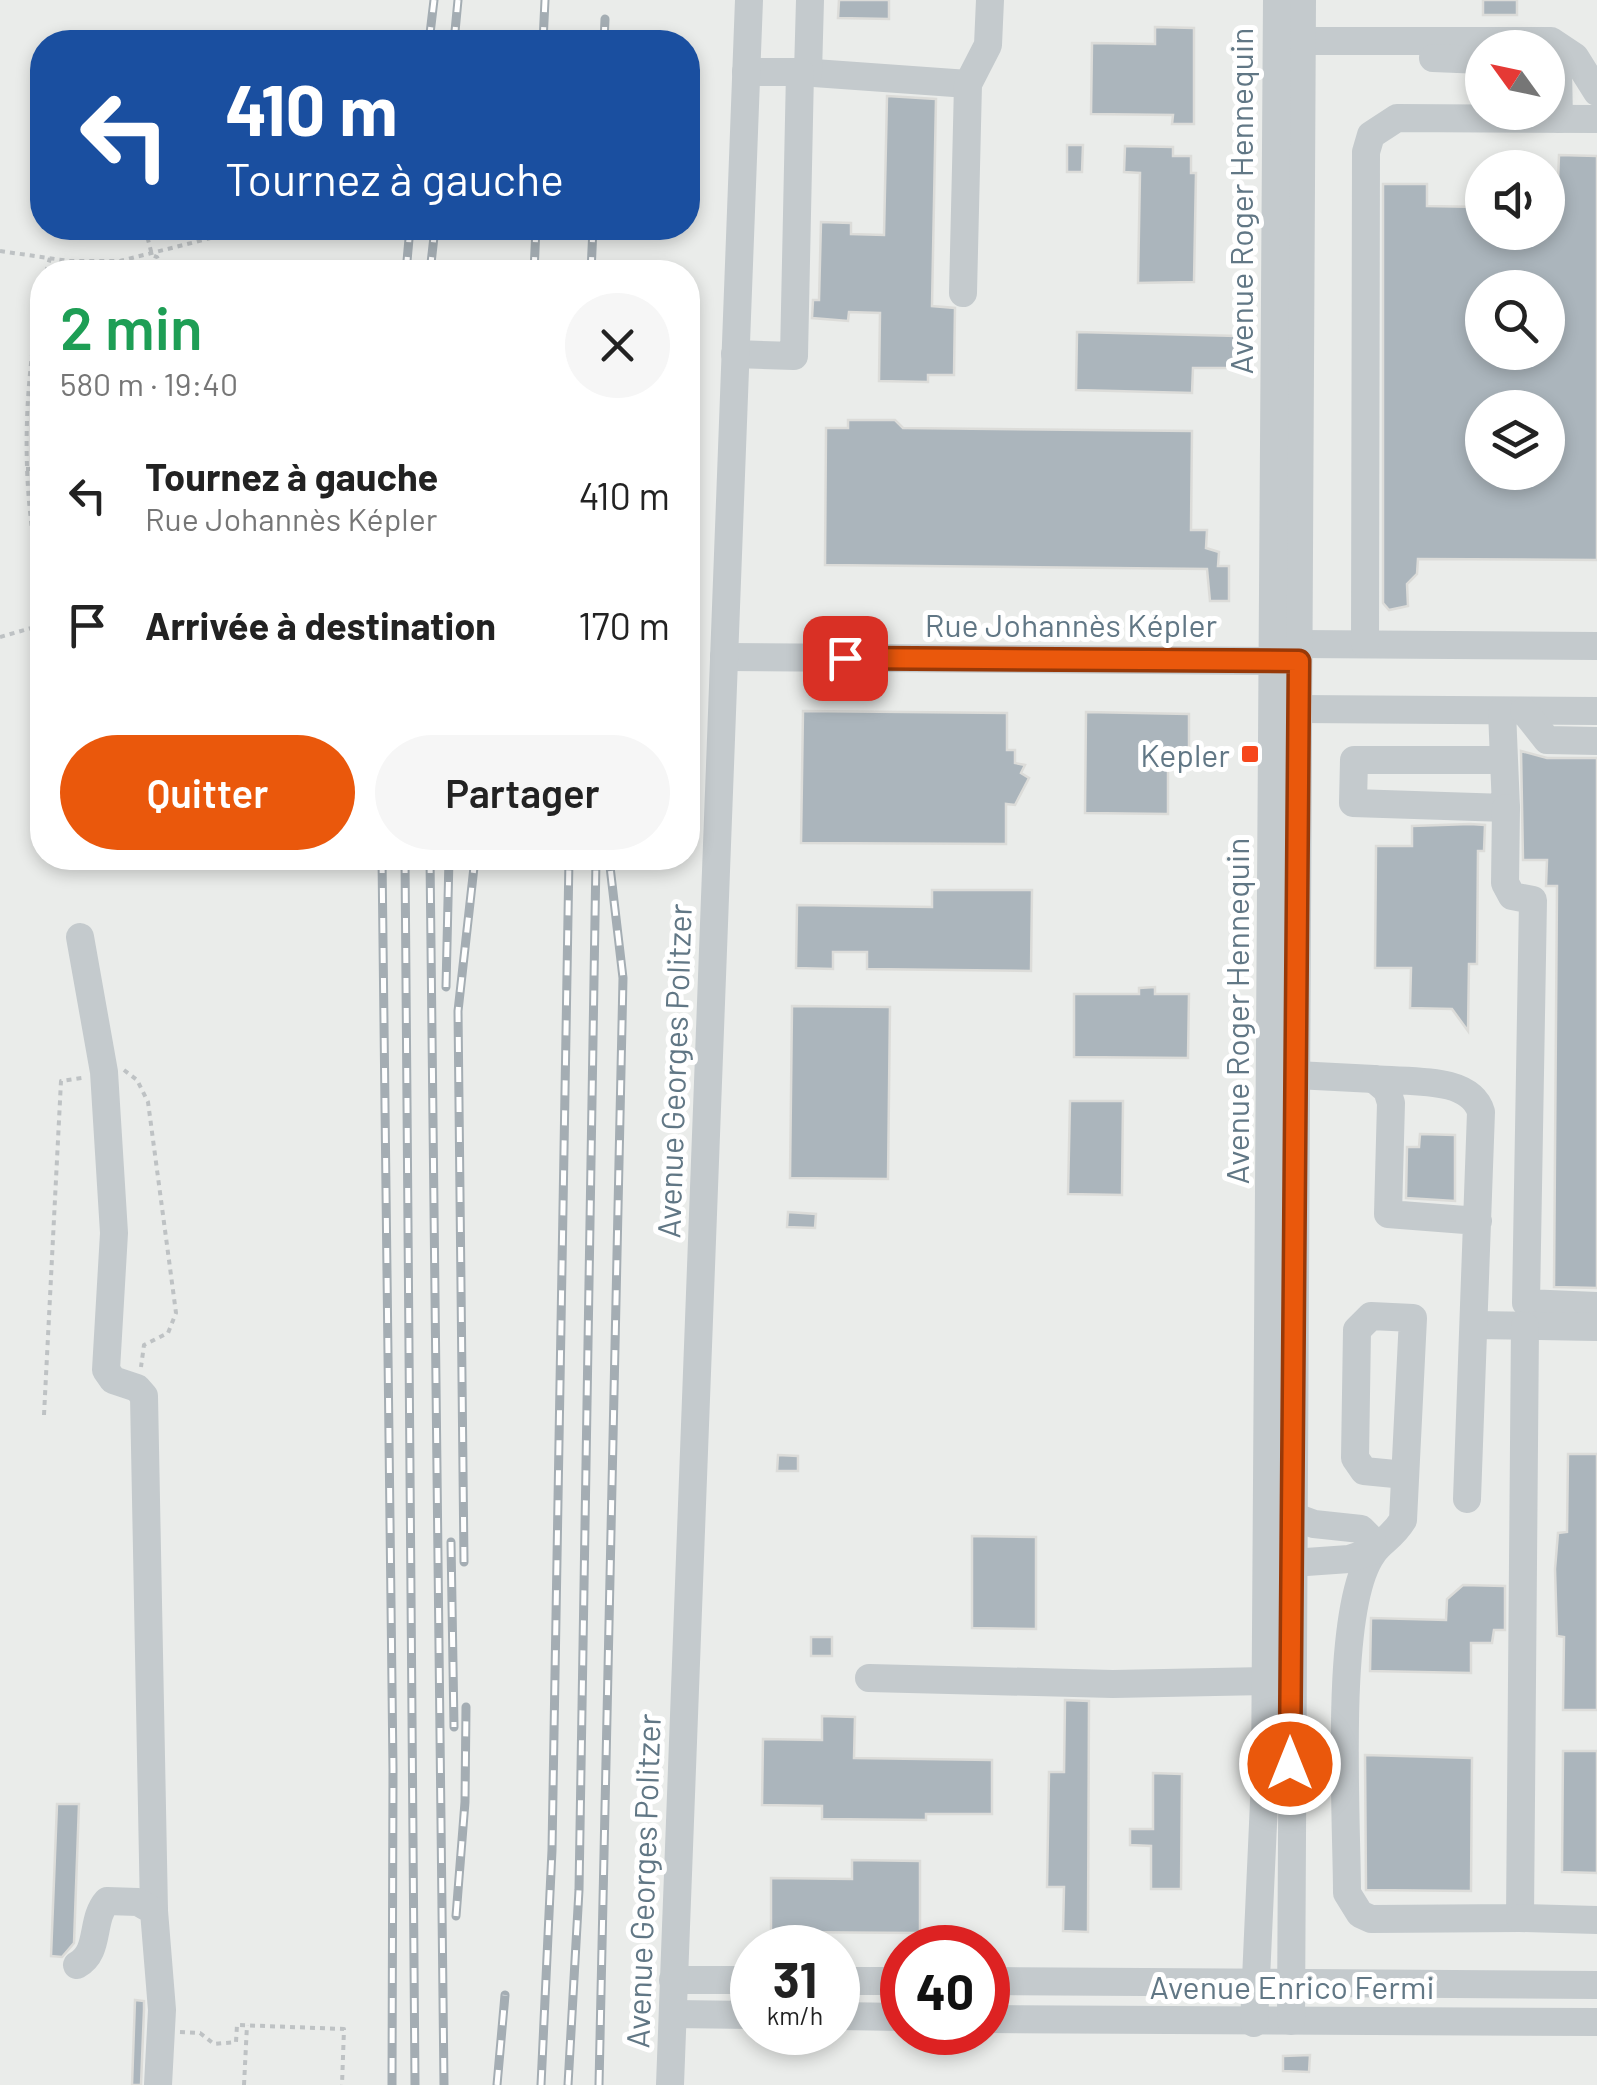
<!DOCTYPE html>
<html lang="fr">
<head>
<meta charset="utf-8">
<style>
  :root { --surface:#fff; --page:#f6f6f6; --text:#222; --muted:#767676; --accent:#ea580c }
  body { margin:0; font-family:Barlow,sans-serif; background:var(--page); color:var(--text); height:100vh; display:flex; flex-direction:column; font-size:38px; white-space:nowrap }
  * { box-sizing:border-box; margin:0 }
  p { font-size:32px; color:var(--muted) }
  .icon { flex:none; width:55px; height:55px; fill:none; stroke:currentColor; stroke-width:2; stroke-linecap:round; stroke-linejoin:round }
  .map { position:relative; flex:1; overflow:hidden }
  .sheet { position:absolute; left:30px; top:260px; width:670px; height:610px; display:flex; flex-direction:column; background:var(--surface); border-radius:40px; box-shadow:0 5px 15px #0003 }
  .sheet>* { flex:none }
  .guide { position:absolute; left:30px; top:30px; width:670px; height:210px; border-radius:40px; box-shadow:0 5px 15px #0003; background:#1a4fa0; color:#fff; overflow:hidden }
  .needle { width:65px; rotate:303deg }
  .fabs { position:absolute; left:1465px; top:30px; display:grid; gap:20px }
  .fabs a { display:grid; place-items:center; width:100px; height:100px; border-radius:50%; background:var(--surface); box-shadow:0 5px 15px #0003; font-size:50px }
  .speed { position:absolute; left:730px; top:1925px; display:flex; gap:20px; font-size:50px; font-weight:700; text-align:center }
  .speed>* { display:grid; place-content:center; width:130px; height:130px; border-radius:50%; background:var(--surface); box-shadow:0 5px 15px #0003; line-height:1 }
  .speed small { font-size:25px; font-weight:400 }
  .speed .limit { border:15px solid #d22; background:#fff; color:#111 }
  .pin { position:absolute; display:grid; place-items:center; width:85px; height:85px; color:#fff; margin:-42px; border-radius:20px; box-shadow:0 5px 15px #0006 }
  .me { position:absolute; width:110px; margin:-55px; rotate:0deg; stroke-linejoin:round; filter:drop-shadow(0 0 8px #0008) }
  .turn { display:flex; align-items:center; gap:35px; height:210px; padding:0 30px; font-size:45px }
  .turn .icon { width:130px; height:130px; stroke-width:2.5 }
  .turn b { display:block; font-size:70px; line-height:85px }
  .round { display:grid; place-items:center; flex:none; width:105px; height:105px; border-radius:52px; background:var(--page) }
  .headline { display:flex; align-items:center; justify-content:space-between; height:170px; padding:0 30px }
  h1 { font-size:60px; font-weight:600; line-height:75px; color:#1e9e55 }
  .primary-button { display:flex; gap:20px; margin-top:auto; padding:20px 30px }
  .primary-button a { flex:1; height:115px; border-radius:60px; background:var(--accent); color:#fff; font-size:40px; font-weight:600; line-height:115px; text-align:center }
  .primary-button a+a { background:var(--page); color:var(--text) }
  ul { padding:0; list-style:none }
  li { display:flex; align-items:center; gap:30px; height:130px; padding:0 30px }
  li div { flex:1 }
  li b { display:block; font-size:38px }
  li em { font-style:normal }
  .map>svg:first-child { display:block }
  .built { fill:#eaecea; fill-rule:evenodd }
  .building { fill:#abb5bc; stroke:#dcdcd9; stroke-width:2.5; fill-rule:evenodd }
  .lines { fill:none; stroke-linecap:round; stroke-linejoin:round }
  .path { stroke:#bec2c4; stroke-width:4; stroke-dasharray:5 5; stroke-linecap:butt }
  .minor { stroke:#c4cacd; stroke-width:28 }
  .rail-casing { stroke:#a4adb3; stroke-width:9 }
  .rail { stroke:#fff; stroke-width:5; stroke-dasharray:15; stroke-linecap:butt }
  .route-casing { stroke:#983908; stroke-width:25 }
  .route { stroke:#ea580c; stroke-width:18 }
  .poi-dot { fill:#f6461b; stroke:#fff; stroke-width:4 }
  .labels { text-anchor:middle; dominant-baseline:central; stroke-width:10; stroke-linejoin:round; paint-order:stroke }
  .street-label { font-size:32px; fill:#617785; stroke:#fff }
  .poi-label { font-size:32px; fill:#617785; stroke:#fff; text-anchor:end }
</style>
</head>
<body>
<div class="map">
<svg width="1597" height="2085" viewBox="0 0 1597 2085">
  <rect width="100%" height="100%" fill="#fafaf7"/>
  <path class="built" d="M 0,0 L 1597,0 L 1597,2085 L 0,2085 ZM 42,42 L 688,42 L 688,228 L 42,228 ZM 1482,48 L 1548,48 L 1548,112 L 1482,112 ZM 1482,168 L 1548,168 L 1548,232 L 1482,232 ZM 42,272 L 688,272 L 688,858 L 42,858 ZM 1482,288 L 1548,288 L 1548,352 L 1482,352 ZM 1482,408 L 1548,408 L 1548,472 L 1482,472 ZM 752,1948 L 838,1948 L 838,2032 L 752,2032 ZM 902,1948 L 988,1948 L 988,2032 L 902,2032 Z"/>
  <g class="building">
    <path d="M 839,0 L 889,0 L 889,19 L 838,18 Z"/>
    <rect x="1483" y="0" width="34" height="15"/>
    <path d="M 1155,27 L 1194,28 L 1194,124 L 1172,124 L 1173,115 L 1091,114 L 1092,43 L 1155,44 Z"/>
    <path d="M 887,96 L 936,99 L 932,306 L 955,308 L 954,375 L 928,375 L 928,382 L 879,381 L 880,313 L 849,312 L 848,321 L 812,318 L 813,300 L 819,300 L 821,222 L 851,223 L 851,234 L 884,235 Z"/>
    <path d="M 1067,145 L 1083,145 L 1082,172 L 1067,172 Z"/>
    <path d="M 1125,146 L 1173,147 L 1173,156 L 1191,156 L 1191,173 L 1196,173 L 1194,282 L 1138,283 L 1140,173 L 1124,172 Z"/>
    <path d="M 1559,155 L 1597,156 L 1597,560 L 1418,559 L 1417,574 L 1407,584 L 1408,606 L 1389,610 L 1383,603 L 1383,184 L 1427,184 L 1427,206 L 1482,207 L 1482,232 L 1548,232 L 1548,207 L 1557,207 ZM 1482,288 L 1548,288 L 1548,352 L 1482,352 ZM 1482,408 L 1548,408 L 1548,472 L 1482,472 Z"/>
    <path d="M 1077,332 L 1238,336 L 1237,368 L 1193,368 L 1192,393 L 1076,390 Z"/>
    <path d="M 848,420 L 895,420 L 903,428 L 1192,431 L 1191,530 L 1207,530 L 1206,548 L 1219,552 L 1218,566 L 1229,566 L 1229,601 L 1210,601 L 1207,569 L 825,565 L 826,428 L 848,428 Z"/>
    <path d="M 803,711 L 1007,713 L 1007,750 L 1015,750 L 1015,763 L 1025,765 L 1021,773 L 1029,778 L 1015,805 L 1006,804 L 1006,844 L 801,843 Z"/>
    <path d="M 1086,712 L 1189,714 L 1189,764 L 1168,764 L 1168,814 L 1085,813 Z"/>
    <path d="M 1521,751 L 1547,758 L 1597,758 L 1597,1288 L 1554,1287 L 1557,886 L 1546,886 L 1547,860 L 1523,860 Z"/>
    <path d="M 1470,824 L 1485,825 L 1484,851 L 1478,851 L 1477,964 L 1469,964 L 1468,1031 L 1452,1009 L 1410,1008 L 1411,968 L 1375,968 L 1376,846 L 1412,846 L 1412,826 Z"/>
    <path d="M 932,890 L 1032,890 L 1031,971 L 867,969 L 867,952 L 833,952 L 833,969 L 796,968 L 797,905 L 932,907 Z"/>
    <path d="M 1155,987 L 1155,994 L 1189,994 L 1188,1058 L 1074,1057 L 1074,994 L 1139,994 L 1139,988 Z"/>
    <path d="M 792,1006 L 890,1007 L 888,1179 L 790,1178 Z"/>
    <path d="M 1070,1101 L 1123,1101 L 1122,1195 L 1068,1194 Z"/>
    <path d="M 1420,1134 L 1455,1135 L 1455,1201 L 1406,1198 L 1407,1147 L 1419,1147 Z"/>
    <path d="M 788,1212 L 816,1214 L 815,1228 L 787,1227 Z"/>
    <path d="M 1568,1454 L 1597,1454 L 1597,1710 L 1563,1710 L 1564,1637 L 1557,1636 L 1555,1569 L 1558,1533 L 1567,1532 Z"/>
    <path d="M 778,1455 L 798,1456 L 798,1471 L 777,1471 Z"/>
    <path d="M 972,1536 L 1036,1537 L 1036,1629 L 972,1628 Z"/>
    <path d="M 1463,1585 L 1505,1586 L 1505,1630 L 1494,1630 L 1492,1643 L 1471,1643 L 1471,1673 L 1370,1671 L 1371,1618 L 1446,1620 L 1447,1599 Z"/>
    <rect x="811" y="1637" width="21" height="19"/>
    <path d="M 1065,1700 L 1089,1701 L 1088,1932 L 1063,1931 L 1064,1887 L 1047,1887 L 1049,1772 L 1064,1772 Z"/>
    <path d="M 822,1716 L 855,1717 L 854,1758 L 992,1760 L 992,1814 L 926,1814 L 926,1820 L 822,1819 L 822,1806 L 762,1805 L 763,1739 L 822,1740 Z"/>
    <path d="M 1563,1751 L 1597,1751 L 1597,1873 L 1562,1872 Z"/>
    <path d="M 1365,1755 L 1472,1758 L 1471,1891 L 1366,1890 Z"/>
    <path d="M 1153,1773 L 1182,1774 L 1181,1889 L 1151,1889 L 1151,1846 L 1130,1845 L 1130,1829 L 1153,1829 Z"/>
    <path d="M 57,1804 L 79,1804 L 74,1943 L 62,1957 L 51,1956 Z"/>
    <path d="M 852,1860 L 920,1861 L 920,1933 L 771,1932 L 771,1878 L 852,1879 Z"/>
    <path d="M 135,2000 L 144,2001 L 144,2010 L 141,2085 L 132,2085 Z"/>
    <path d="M 1310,2055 L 1309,2072 L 1283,2071 L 1283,2056 Z"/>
  </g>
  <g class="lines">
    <g class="path">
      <path d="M 145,228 L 152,255 L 157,257 L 163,272"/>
      <path d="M 0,251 L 69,261 L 120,261 L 227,234"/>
      <path d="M 46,272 L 50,258"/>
      <path d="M 42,292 C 23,388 20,489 42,585"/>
      <path d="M 26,469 L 42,469"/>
      <path d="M 0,637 L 42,625"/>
      <path d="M 124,1070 L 137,1080 L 148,1102 L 176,1313 L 168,1333 L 144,1345 L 141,1367"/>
      <path d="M 44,1415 L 61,1081 L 82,1078"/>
      <path d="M 180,2032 L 200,2033 L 214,2044 L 236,2042 L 237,2025 L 344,2029 L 342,2085"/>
      <path d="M 244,2085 L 247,2025"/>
    </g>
    <g class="minor">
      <path d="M 1302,41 L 1551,41 L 1575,57 L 1597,92"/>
      <path d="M 1433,58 L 1482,60"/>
      <path d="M 1548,65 L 1558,71 L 1559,119"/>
      <path d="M 800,72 L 968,84"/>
      <path d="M 808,73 L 810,0"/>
      <path d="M 963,293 L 968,84 L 988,45 L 990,0"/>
      <path d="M 735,354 L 794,356 L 800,72 L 746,72"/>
      <path d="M 1299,644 L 1597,646"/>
      <path d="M 1365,644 L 1366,152 L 1371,135 L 1397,118 L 1597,119"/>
      <path d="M 724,657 L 1287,661"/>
      <path d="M 1298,709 L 1597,711"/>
      <path d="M 1502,711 L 1506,808 L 1353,803 L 1354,760 L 1504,760"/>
      <path d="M 1524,711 L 1547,740 L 1597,741"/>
      <path d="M 1506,808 L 1505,883 L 1512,896 L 1533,900 L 1526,1303 L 1597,1306"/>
      <path d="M 80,937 L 104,1072 L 114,1233 L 106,1370 L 113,1380 L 137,1388 L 144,1396 L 154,1911"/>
      <path d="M 1296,1075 L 1374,1079"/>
      <path d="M 1474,1325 L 1597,1327"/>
      <path d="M 1405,1475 L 1364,1471 L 1355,1458 L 1357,1330 L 1371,1316 L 1413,1318 L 1403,1520 C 1392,1538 1381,1541 1373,1553 C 1333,1608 1347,1818 1347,1893 L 1360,1914 L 1371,1919 L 1520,1918 L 1525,1326"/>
      <path d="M 1467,1499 L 1481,1112 C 1470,1075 1407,1083 1374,1079 L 1387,1090 L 1391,1103 L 1388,1214 L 1478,1221"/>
      <path d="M 1292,1563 L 1349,1559 L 1373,1551 L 1372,1540 L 1361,1529 L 1314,1524 L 1292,1516"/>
      <path d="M 869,1678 L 1113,1684 L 1266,1681"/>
      <path d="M 1520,1918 L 1597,1920"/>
      <path d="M 77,1965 C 101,1952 90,1920 107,1901 L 138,1902 L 154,1911 L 162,2010 L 158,2085"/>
      <path d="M 673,1980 L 752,1980"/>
      <path d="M 838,1981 L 902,1981"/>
      <path d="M 988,1981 L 1597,1985"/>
      <path d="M 673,2014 L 752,2015"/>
      <path d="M 838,2016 L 902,2017"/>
      <path d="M 988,2019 L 1597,2022"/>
      <path d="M 1291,2021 L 1302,0"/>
      <path d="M 1254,2023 L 1265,1780 L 1277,0"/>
      <path d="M 670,2085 L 749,0"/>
    </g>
    <g class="rail-casing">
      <g id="rail">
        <path d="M 429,42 L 434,0"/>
        <path d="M 454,42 L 458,0"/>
        <path d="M 543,42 L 545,0"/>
        <path d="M 604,42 L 605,19"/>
        <path d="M 406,272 L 410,228"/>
        <path d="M 430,272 L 435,228"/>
        <path d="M 534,272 L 536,228"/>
        <path d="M 591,272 L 593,228"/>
        <path d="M 382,858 L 393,1769 L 392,2085"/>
        <path d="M 405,858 L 415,2085"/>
        <path d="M 430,858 L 444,2085"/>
        <path d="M 446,987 L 449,858"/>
        <path d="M 451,1542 L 454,1727"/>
        <path d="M 464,1562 L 458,1011 L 475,858"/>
        <path d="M 456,1916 L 465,1802 L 466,1707"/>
        <path d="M 497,2085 L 505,1995"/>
        <path d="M 541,2085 L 552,1850 L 569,858"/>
        <path d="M 568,2085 L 579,1890 L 596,858"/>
        <path d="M 599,2085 L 623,978 L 609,858"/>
      </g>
    </g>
    <use href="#rail" class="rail"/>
  </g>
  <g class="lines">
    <g class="route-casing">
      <path id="route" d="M 845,658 L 1299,661 L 1290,1764"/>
    </g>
    <use href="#route" class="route"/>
  </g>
  <rect class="poi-dot" x="1240" y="744" width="20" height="20" rx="5"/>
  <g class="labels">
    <g class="street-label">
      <text transform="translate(1240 201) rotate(-90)">Avenue Roger Hennequin</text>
      <text x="1071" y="624">Rue Johannès Képler</text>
      <text transform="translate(1236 1011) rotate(-90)">Avenue Roger Hennequin</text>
      <text transform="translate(673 1071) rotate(-88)">Avenue Georges Politzer</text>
      <text transform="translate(642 1881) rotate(-88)">Avenue Georges Politzer</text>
      <text x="1292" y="1986">Avenue Enrico Fermi</text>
    </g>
    <g class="poi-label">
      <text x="1230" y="754">Kepler</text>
    </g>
  </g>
</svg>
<div class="fabs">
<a><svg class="needle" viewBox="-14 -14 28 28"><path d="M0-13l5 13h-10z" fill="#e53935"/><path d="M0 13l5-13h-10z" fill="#767676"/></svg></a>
<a><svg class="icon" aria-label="sound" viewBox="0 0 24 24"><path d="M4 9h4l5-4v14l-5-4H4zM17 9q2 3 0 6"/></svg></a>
<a><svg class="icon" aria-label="search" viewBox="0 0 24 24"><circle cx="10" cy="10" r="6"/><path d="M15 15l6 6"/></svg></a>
<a><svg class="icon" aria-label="layers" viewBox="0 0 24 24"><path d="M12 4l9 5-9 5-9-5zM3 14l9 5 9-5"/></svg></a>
</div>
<div class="speed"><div>31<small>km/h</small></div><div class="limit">40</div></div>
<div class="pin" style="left:845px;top:658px;background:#d93025"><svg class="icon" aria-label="arrive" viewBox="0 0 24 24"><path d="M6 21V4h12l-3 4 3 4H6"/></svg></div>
<svg class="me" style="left:1290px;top:1764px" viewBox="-20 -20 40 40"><circle r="17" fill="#ea580c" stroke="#fff" stroke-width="3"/><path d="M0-11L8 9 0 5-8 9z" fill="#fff"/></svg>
<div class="guide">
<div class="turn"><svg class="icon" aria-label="left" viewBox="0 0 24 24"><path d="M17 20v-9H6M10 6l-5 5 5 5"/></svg><div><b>410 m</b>Tournez à gauche</div></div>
</div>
<section class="sheet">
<div class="headline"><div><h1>2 min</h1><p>580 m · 19:40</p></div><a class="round"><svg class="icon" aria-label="close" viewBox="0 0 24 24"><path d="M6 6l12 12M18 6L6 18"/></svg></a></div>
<ul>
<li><svg class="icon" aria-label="left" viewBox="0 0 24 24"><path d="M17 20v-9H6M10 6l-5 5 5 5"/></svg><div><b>Tournez à gauche</b><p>Rue Johannès Képler</p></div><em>410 m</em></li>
<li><svg class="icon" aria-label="arrive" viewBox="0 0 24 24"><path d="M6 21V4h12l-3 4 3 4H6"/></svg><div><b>Arrivée à destination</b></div><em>170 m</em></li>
</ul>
<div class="primary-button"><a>Quitter</a><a>Partager</a></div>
</section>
</div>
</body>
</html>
